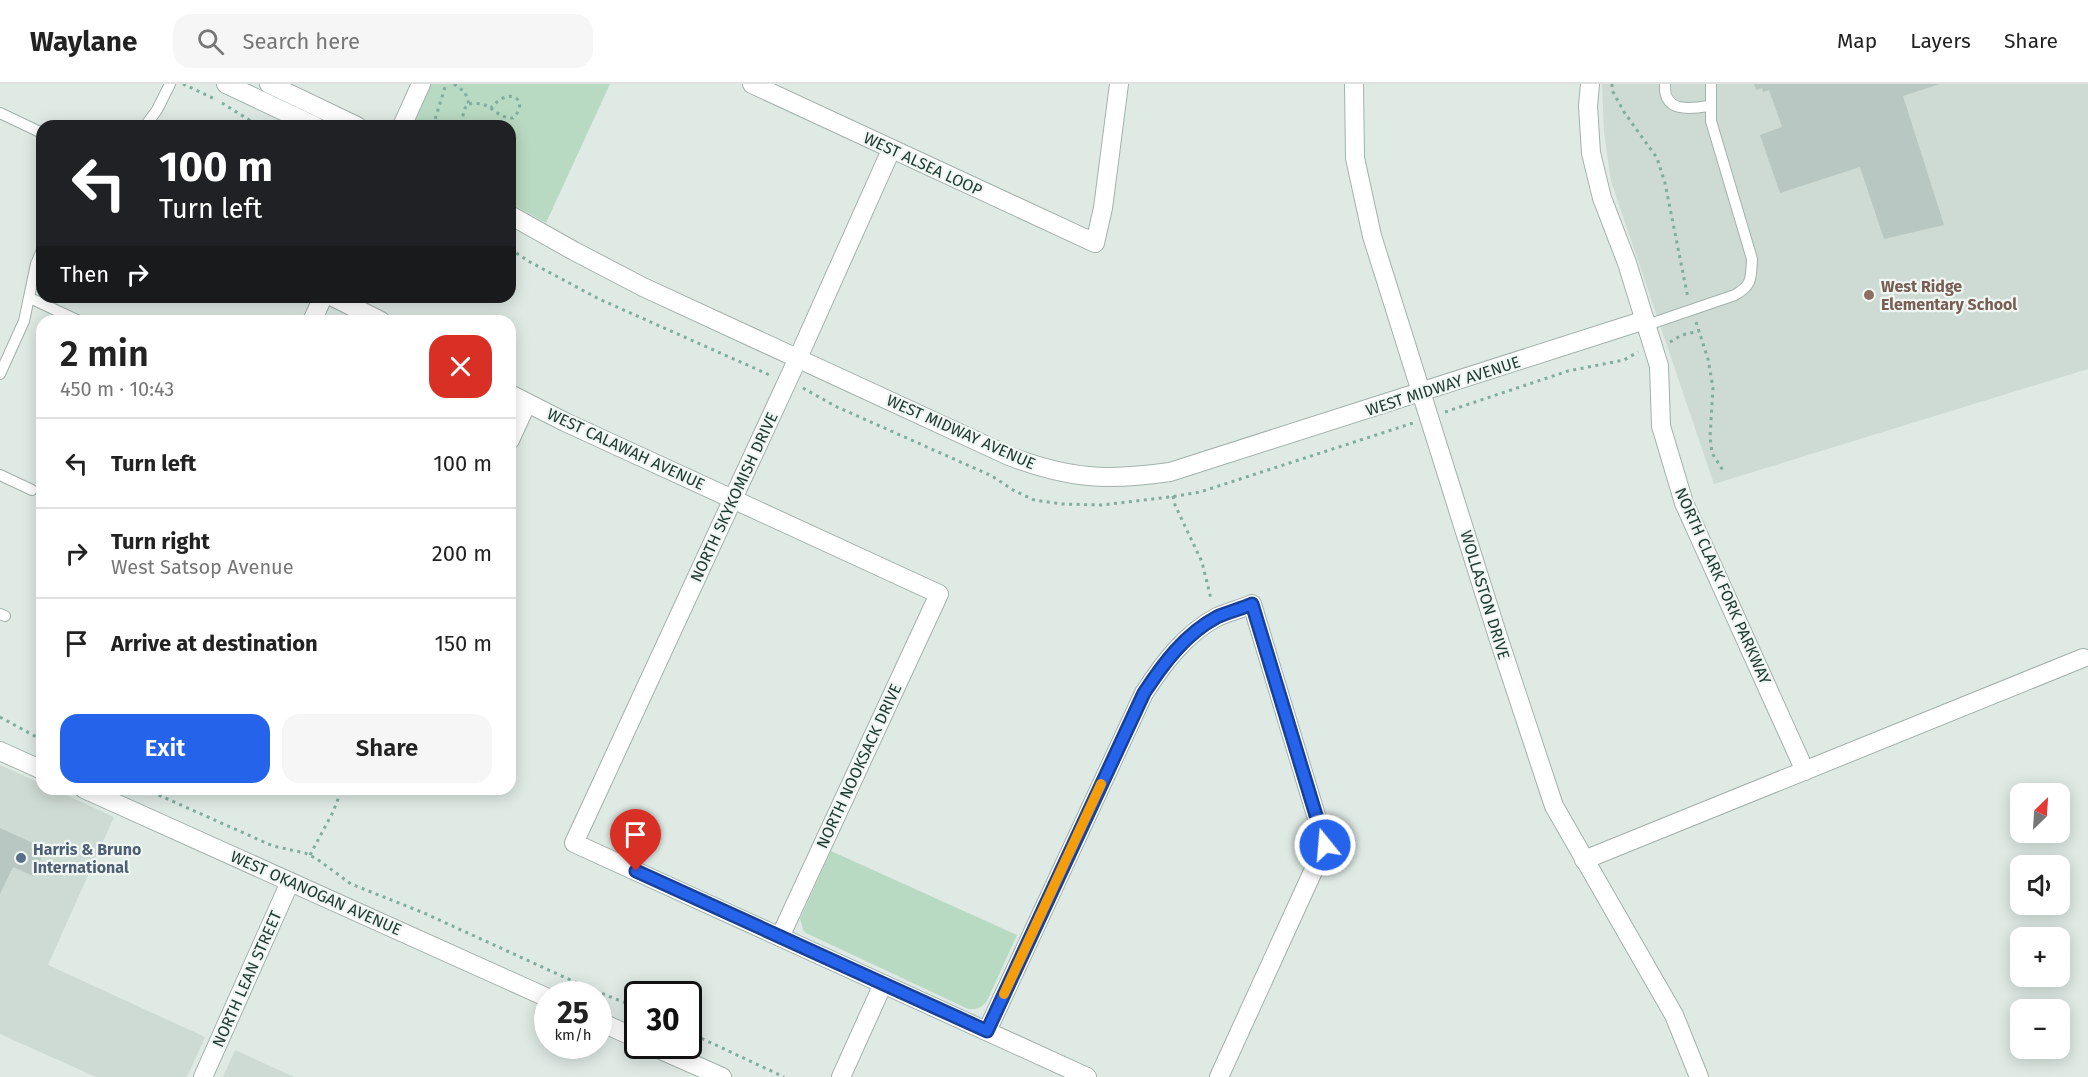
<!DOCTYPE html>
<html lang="en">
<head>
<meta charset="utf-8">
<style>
  :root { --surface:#fff; --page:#f6f6f6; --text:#222; --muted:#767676; --line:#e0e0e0; --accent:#2563eb }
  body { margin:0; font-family:"Fira Sans",sans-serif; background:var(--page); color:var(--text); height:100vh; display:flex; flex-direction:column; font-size:22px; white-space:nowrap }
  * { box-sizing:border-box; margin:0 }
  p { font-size:20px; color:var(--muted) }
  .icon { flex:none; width:33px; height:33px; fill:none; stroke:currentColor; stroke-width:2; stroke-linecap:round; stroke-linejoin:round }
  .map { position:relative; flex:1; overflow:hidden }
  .sheet { position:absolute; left:36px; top:231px; width:480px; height:480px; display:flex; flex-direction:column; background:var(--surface); border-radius:18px; box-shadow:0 3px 15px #0003 }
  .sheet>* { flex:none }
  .guide { position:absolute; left:36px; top:36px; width:480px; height:183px; border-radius:18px; box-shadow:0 3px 15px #0003; background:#202124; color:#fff; overflow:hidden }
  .needle { width:39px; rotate:25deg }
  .controls { position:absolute; left:2010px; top:699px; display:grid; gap:12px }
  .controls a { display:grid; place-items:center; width:60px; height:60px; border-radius:12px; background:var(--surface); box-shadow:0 3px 15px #0003; font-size:30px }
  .speed { position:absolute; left:534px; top:897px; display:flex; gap:12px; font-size:30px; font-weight:700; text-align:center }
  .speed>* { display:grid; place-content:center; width:78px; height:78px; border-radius:50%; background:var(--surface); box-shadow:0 3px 15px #0003; line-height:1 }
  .speed small { font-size:15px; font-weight:400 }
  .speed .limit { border:3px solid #111; border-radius:9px; background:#fff; color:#111 }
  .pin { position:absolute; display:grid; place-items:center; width:51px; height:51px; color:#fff; margin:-62px -26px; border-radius:50% 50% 50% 0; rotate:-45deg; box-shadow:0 0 6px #0007 }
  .pin .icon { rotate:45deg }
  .me { position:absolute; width:66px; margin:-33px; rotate:343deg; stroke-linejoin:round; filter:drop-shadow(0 0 4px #0008) }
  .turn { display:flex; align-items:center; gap:21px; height:126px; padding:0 24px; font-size:27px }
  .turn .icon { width:78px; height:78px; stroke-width:2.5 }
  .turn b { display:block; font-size:42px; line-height:51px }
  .then { display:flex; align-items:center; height:57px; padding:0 24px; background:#0003; gap:12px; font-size:22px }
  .round { display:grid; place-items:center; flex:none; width:63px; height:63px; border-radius:18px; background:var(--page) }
  .headline { display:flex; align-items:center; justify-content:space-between; height:102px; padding:0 24px }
  h1 { font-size:36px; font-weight:600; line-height:45px }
  .button { display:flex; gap:12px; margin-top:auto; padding:12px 24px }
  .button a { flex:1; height:69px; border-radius:18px; background:var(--accent); color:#fff; font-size:24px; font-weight:600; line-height:69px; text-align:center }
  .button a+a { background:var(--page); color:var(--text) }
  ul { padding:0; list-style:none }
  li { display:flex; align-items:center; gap:18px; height:90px; padding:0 24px; border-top:2px solid var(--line) }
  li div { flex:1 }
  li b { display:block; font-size:22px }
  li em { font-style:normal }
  header { display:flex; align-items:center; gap:36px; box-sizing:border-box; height:84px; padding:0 30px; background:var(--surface); border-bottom:2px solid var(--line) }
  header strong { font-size:28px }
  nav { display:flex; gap:33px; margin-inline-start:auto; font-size:21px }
  .search { width:420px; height:54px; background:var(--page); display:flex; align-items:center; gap:15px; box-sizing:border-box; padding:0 21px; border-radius:18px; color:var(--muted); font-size:22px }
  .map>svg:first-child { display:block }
  .built { fill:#cedad4 }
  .green { fill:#b9dac2 }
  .building { fill:#b8c7c1 }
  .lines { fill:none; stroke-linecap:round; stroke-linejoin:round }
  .service-casing { stroke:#a2b1ac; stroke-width:12 }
  .minor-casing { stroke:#a2b1ac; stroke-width:20 }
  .path { stroke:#81ac9f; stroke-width:3; stroke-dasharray:3 4.5; stroke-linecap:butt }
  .service { stroke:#fff; stroke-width:10 }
  .minor { stroke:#fff; stroke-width:18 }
  .route-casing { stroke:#184099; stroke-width:15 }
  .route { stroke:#2563eb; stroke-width:10 }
  .slow { stroke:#f59e0b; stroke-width:10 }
  .education-dot { fill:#8d6e63; stroke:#f0f7f3; stroke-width:2 }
  .service-dot { fill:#5c6f8a; stroke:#f0f7f3; stroke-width:2 }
  .labels { text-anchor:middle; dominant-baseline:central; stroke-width:4.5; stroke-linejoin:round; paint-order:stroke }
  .street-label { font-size:16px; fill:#213933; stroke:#f0f7f3 }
  .education-label { font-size:16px; font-weight:bold; fill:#785e54; stroke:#f0f7f3; text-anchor:start }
  .service-label { font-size:16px; font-weight:bold; fill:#4e5e75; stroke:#f0f7f3; text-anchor:start }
</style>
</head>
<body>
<header>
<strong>Waylane</strong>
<div class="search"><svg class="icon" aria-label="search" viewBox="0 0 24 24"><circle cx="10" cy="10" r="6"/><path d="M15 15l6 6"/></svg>Search here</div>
<nav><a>Map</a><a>Layers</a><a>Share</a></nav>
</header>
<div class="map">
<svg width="2088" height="993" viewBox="0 0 2088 993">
  <rect width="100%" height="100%" fill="#dfeae5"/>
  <g class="built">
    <path d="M 1602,0 L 2088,0 L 2088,285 L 1714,400 L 1611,97 L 1604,48 Z"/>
    <path d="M 0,681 L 42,700 L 42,705 L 53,705 L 114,733 L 48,881 L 205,953 L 187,993 L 96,993 L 0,950 Z"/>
    <path d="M 235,966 L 294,993 L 223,993 Z"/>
  </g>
  <g class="green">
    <path d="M 430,0 L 610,0 L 546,139 L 510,119 L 510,42 L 411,42 Z"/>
    <path d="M 831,767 L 1017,851 L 987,917 C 981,924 977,926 968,925 L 804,848 L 800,835 Z"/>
  </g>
  <g class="building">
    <path d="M 1754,0 L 1940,0 L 1903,12 L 1944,141 L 1884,155 L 1860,83 L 1780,109 L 1760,51 L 1782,43 L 1769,6 L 1763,8 L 1762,4 L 1756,6 Z"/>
    <path d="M 0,744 L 46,765 L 33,792 L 13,783 L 0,810 Z"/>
  </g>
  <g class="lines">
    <g class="service-casing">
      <g id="service">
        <path d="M 1665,0 C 1663,29 1690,25 1709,22"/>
        <path d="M 0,29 L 42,49"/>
        <path d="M 145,42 L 157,26 L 170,0"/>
        <path d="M 30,214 L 79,237"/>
        <path d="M 1647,241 L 1735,211 C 1752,201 1751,195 1752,175 L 1711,37 L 1711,0"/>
        <path d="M 0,290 L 24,237 L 36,180 L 42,166"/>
        <path d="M 0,391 L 32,406"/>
        <path d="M 0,530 L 5,532"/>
      </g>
    </g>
    <g class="minor-casing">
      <g id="minor">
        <path d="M 226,0 L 315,42"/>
        <path d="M 269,0 L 357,42"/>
        <path d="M 752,0 L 1095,159 L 1103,124 L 1119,0"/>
        <path d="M 1354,0 L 1355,74 L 1372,152 L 1499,556 L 1554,722 L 1674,931 L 1699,993"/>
        <path d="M 1590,0 L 1588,22 L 1591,69 L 1602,114 L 1627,179 L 1659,282 L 1661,342 L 1684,419 L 1805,687"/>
        <path d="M 402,42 L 421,0"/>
        <path d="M 891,66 L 798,274 L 574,759 L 1087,993"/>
        <path d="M 510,131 L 574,167 L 643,203 L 1009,372 C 1069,395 1107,397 1170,388 L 1645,236"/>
        <path d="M 333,213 L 381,237"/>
        <path d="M 312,237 L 323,213"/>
        <path d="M 510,310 L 565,338 L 939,510 L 780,853"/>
        <path d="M 510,356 L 527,319"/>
        <path d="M 0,667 L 42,686"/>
        <path d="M 84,705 L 548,914"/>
        <path d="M 1584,776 L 2083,574"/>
        <path d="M 598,937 L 638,955"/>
        <path d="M 987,947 L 1144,609 C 1163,580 1185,550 1217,533 C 1228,528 1241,525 1252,520 L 1325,761 L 1219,993"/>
        <path d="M 652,962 L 722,993"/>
        <path d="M 203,993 L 290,798"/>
        <path d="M 841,993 L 883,900"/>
      </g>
    </g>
    <g class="path">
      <path d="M 183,0 L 217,16"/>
      <path d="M 454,0 L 465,8 L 469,20 L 465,24 L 462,35 L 466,42"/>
      <path d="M 1612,0 L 1612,6 L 1624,28 L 1657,74 L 1665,99 L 1688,214"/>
      <path d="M 222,19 L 259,42"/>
      <path d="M 469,20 C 493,16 493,34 513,34 C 530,18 511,0 491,24"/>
      <path d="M 433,42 L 446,0"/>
      <path d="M 510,165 L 530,178 L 599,215 L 772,292"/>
      <path d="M 1696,238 L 1708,275 L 1713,304 L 1710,353 L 1712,369 L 1724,388"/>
      <path d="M 1670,258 L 1682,251 L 1699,247"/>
      <path d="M 803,304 L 835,322 L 992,392 L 1013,406 L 1034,416 L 1062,420 L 1102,421 L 1170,413 L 1200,408 L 1413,339"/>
      <path d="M 1445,328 L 1568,287 L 1624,276 L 1638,268"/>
      <path d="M 1173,412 L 1175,421 L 1202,478 L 1211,515"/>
      <path d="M 0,633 L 42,656"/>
      <path d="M 145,705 L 273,762 L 305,769 L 317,775 L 351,800 L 424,829 L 586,903 L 638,924"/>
      <path d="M 310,771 L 333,728 L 342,705"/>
      <path d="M 688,948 L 784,993"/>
    </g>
    <use href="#service" class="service"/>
    <use href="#minor" class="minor"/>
  </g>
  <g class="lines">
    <g class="route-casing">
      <path id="route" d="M 636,787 L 987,947 L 1144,609 C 1163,580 1185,550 1217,533 C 1228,528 1241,525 1252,520 L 1325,761"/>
    </g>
    <use href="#route" class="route"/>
    <path class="slow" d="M 1004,910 L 1101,700"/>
  </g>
  <circle class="education-dot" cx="1869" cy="211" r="6"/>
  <circle class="service-dot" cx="21" cy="774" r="6"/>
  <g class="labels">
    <g class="street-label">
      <text transform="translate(923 80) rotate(25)">WEST ALSEA LOOP</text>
      <text transform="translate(1443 302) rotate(-18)">WEST MIDWAY AVENUE</text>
      <text transform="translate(961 348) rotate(24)">WEST MIDWAY AVENUE</text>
      <text transform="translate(626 365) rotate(25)">WEST CALAWAH AVENUE</text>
      <text transform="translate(734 413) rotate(-65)">NORTH SKYKOMISH DRIVE</text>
      <text transform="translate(1723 502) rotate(66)">NORTH CLARK FORK PARKWAY</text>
      <text transform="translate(1485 511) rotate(73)">WOLLASTON DRIVE</text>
      <text transform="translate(859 682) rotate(-65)">NORTH NOOKSACK DRIVE</text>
      <text transform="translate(316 809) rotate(24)">WEST OKANOGAN AVENUE</text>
      <text transform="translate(247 895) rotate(-66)">NORTH LEAN STREET</text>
    </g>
    <g class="education-label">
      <text x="1881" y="202">West Ridge<tspan x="1881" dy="18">Elementary School</tspan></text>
    </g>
    <g class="service-label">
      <text x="33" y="765">Harris &amp; Bruno<tspan x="33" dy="18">International</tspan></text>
    </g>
  </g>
</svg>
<div class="controls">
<a><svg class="needle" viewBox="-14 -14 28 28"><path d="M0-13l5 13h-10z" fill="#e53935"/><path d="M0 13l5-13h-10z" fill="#767676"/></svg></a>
<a><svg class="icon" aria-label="sound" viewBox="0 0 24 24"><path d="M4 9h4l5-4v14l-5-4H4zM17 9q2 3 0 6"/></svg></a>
<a>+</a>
<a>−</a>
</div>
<div class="speed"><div>25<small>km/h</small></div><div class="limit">30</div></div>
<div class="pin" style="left:636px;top:787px;background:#d93025"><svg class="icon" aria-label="arrive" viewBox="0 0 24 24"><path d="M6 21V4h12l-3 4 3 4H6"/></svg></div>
<svg class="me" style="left:1325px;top:761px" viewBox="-20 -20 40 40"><circle r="17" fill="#2563eb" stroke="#fff" stroke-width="3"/><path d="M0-11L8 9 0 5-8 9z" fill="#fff"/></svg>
<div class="guide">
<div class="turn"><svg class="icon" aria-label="left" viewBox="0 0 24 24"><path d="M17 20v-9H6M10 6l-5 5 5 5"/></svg><div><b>100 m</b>Turn left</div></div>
<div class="then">Then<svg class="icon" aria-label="right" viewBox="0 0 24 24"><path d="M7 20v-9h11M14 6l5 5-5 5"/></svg></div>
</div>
<section class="sheet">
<div class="headline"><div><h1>2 min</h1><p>450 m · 10:43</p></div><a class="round" style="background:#d93025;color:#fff"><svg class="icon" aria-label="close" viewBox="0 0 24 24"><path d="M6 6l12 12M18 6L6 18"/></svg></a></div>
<ul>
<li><svg class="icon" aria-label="left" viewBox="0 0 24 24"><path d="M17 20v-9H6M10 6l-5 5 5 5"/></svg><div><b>Turn left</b></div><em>100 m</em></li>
<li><svg class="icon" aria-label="right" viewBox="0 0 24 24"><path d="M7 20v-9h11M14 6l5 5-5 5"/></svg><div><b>Turn right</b><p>West Satsop Avenue</p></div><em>200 m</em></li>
<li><svg class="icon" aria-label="arrive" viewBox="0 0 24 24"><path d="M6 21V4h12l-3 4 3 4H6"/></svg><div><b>Arrive at destination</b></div><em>150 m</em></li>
</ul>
<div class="button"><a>Exit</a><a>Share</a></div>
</section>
</div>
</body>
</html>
